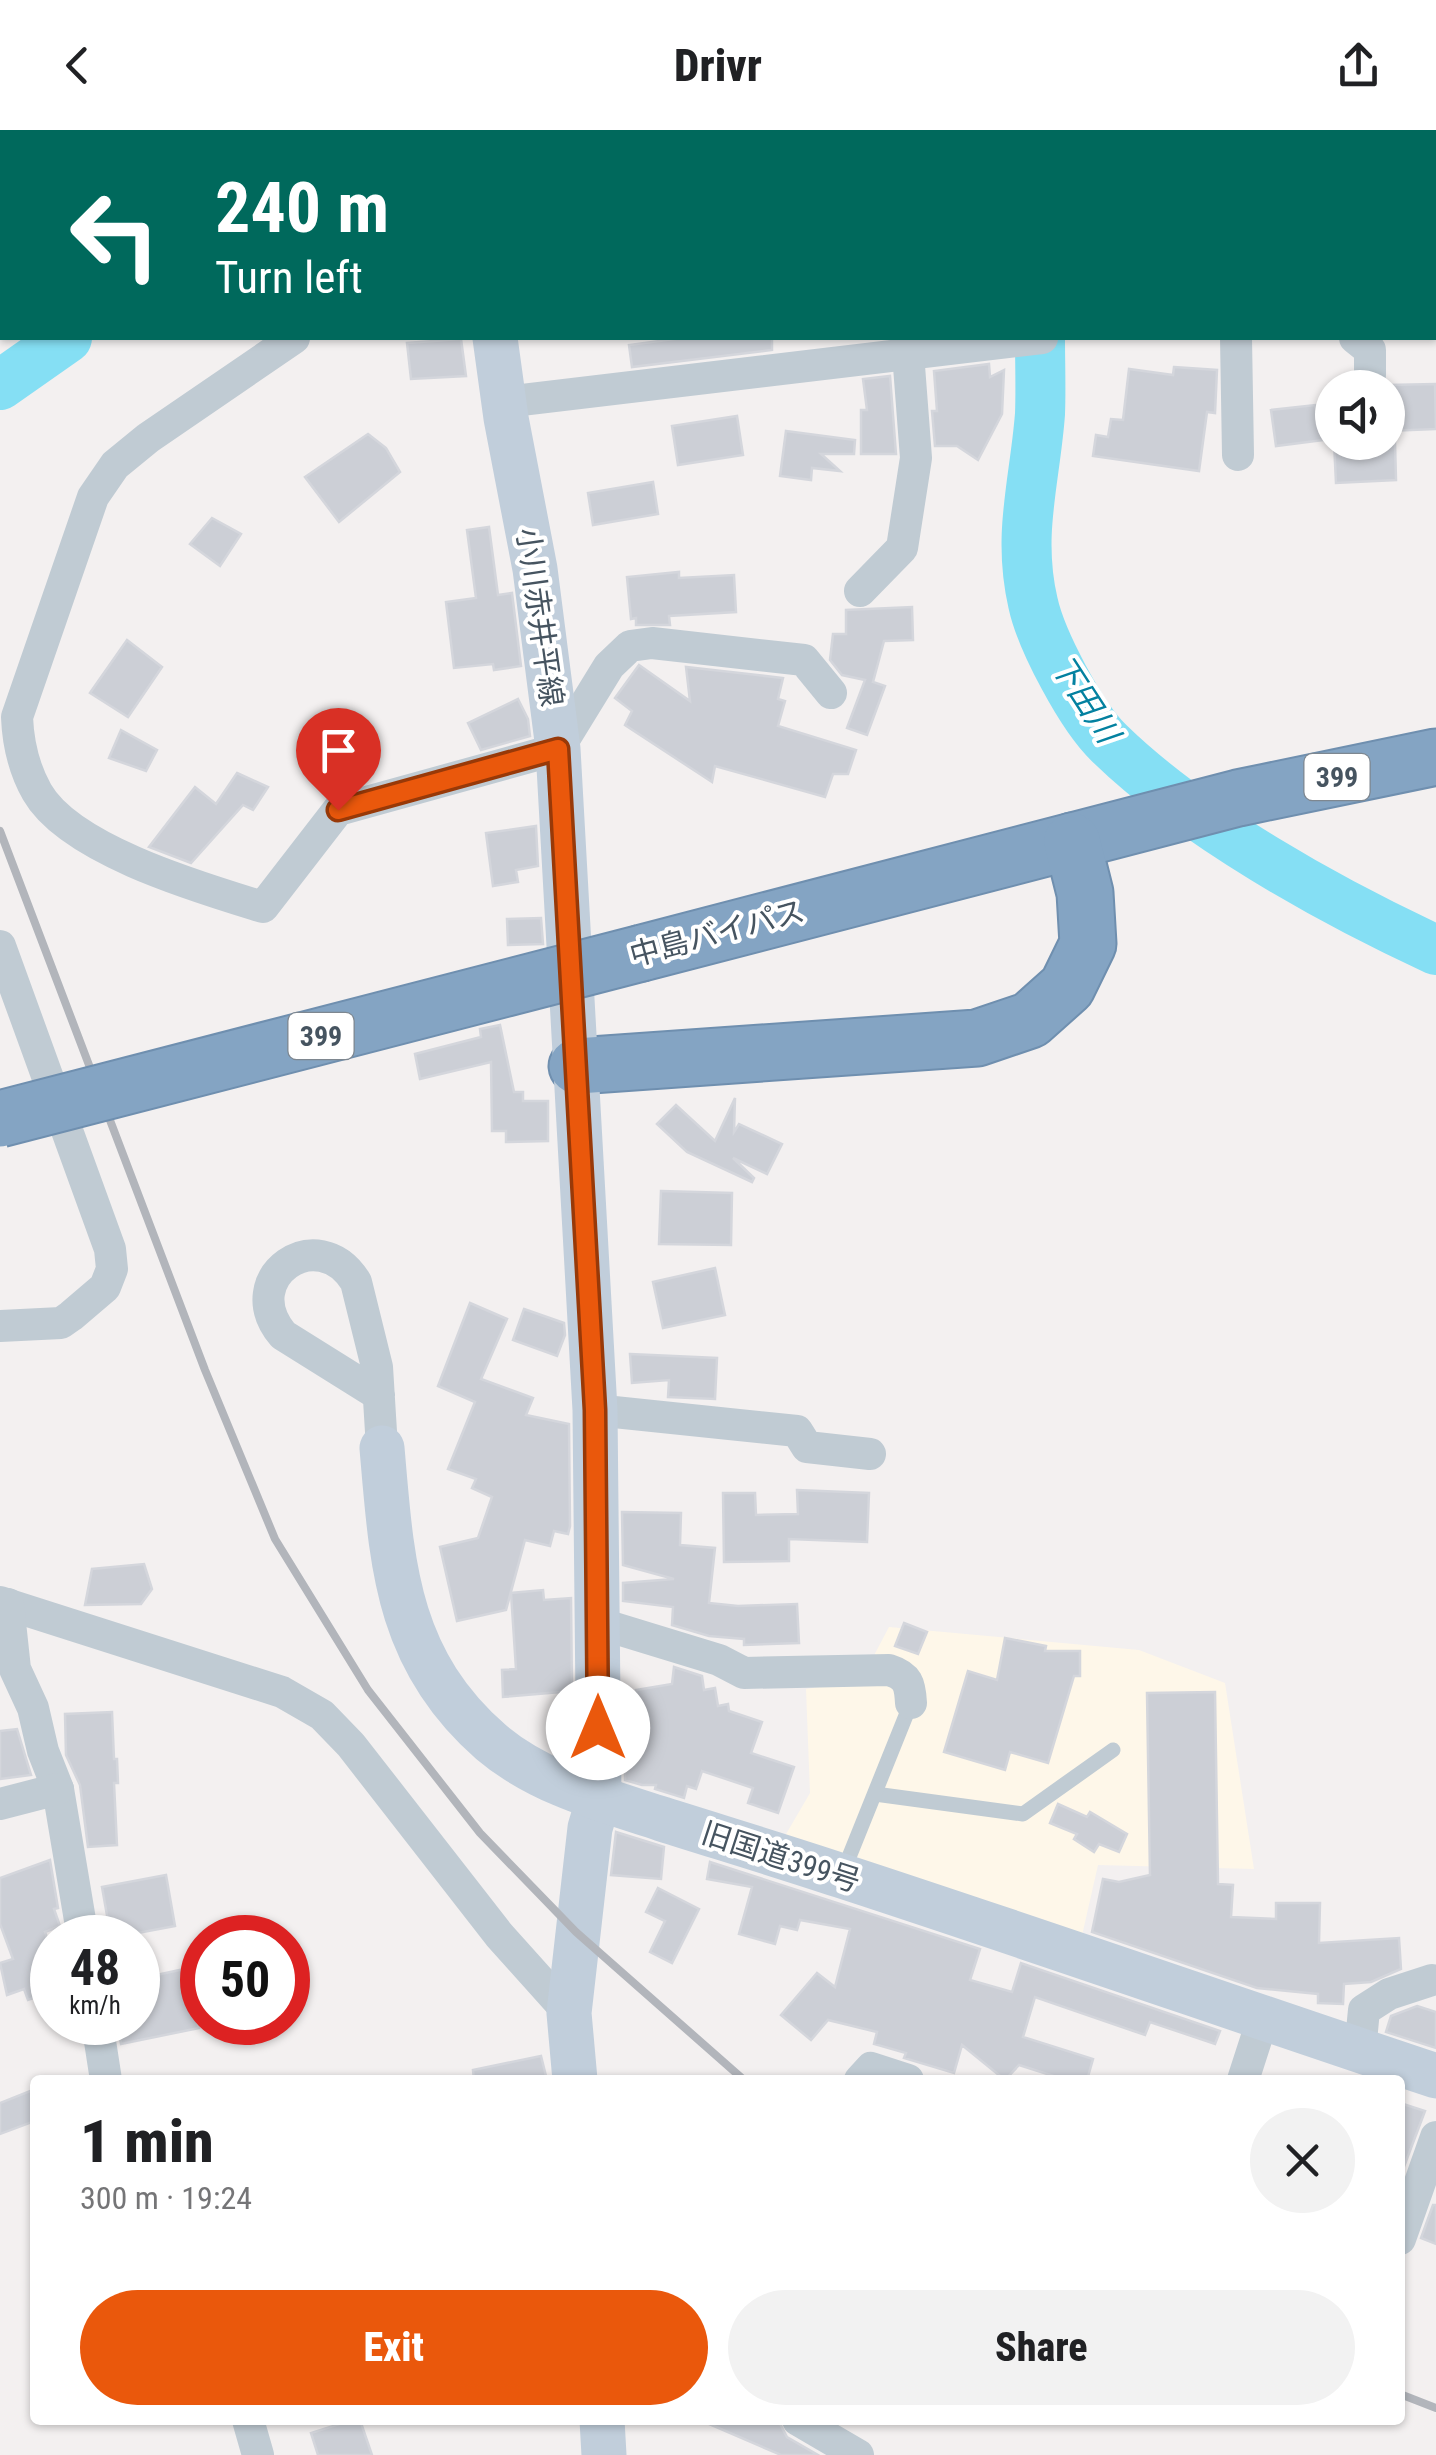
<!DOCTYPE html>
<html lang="en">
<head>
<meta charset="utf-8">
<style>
  :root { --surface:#fff; --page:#f2f2f2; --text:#202124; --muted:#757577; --accent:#ea580c }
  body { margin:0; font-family:"Roboto Condensed","Noto Sans JP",sans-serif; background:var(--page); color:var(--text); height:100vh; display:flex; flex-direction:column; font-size:38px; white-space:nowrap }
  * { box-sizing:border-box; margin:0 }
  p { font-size:32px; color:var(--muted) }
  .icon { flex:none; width:55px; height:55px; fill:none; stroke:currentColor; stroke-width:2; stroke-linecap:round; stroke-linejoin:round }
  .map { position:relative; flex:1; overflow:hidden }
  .sheet { position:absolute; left:30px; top:1945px; width:1375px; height:350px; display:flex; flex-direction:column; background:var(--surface); border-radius:10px; box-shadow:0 2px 8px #0004 }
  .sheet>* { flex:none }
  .banner { position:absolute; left:0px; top:0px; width:1438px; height:210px; box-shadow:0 2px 8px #0004; background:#00695c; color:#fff; overflow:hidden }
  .tools { position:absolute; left:1315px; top:240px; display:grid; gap:20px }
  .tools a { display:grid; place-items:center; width:90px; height:90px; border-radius:50%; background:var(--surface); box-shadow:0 2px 8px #0004; font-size:50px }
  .speed { position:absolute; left:30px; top:1785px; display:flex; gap:20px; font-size:50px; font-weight:700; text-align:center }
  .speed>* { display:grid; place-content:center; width:130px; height:130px; border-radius:50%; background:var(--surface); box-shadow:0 2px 8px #0004; line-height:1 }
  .speed small { font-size:25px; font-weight:400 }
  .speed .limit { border:15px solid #d22; background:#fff; color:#111 }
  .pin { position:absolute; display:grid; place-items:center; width:85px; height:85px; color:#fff; margin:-102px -42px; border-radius:50% 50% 50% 0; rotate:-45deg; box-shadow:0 0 10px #0007 }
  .pin .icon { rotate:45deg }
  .me { position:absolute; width:110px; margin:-55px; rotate:0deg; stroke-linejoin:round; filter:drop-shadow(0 0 8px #0008) }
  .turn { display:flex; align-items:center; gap:35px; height:210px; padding:0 50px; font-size:45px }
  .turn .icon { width:130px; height:130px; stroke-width:2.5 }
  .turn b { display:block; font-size:70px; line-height:85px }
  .round { display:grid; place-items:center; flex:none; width:105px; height:105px; border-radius:52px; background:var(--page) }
  .summary { display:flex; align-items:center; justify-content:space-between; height:170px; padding:0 50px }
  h1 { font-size:60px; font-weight:800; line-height:75px }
  .cta { display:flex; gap:20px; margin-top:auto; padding:20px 50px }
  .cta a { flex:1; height:115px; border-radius:60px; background:var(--accent); color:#fff; font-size:40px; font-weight:800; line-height:115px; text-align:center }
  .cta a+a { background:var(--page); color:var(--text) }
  header { display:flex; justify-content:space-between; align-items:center; height:130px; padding:0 50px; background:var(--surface); font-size:45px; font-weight:800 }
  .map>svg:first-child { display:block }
  .commercial { fill:#fef7e9 }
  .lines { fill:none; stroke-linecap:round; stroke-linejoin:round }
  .river { stroke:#85dff4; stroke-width:50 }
  .building { fill:#cccfd6; stroke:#d4d6dc; stroke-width:2.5 }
  .highway-casing { stroke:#6f8faf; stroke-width:59 }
  .lane { stroke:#c0cbd3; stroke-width:15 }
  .street { stroke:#c0cbd3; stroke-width:32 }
  .secondary { stroke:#c1cedb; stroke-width:45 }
  .highway { stroke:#84a4c3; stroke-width:55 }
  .rail { stroke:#b2b5bb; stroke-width:8 }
  .highway-bridge-casing { stroke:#6f8faf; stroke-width:59; stroke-linecap:butt }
  .highway-bridge { stroke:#84a4c3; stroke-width:55 }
  .route-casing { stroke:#983908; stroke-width:25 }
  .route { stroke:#ea580c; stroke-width:18 }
  .labels { text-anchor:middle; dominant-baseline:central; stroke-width:8; stroke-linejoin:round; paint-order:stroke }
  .shield { fill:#fff; stroke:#7e8790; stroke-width:2.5 }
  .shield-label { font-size:28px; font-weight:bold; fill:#465460 }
  .street-label { font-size:30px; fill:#465460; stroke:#fff }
  .water-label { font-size:32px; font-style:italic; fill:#0381a0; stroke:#fff }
</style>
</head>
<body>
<header><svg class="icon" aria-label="back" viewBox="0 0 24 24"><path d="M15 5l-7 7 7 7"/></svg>Drivr<svg class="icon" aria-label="share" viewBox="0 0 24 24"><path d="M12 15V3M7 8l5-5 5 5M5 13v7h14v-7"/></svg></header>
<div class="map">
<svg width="1436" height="2325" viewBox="0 0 1436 2325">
  <rect width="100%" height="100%" fill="#f3f0f0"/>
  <path class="commercial" d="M 889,1497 L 1139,1520 L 1225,1553 L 1254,1739 L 1098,1735 L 1081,1810 L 768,1735 L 810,1663 L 806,1559 L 861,1550 Z"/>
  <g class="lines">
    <g class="river">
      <path d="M 972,0 L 974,2"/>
      <path d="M 250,2 L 252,0"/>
      <path d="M 1040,208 C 1040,233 1041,259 1040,284 C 1035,351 1017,404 1033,473 C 1041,510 1081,586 1109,613 C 1193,695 1330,771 1436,820"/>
      <path d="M 0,255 L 67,208"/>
    </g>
  </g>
  <g class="building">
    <path d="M 682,208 L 772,208 L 772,220 L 632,237 L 629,215 Z"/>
    <path d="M 461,209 L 466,246 L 411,249 L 407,213 Z"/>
    <path d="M 989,234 L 990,247 L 1004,240 L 1002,284 L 978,330 L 957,316 L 935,316 L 932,281 L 937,281 L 934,241 Z"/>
    <path d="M 1174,237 L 1217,240 L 1215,283 L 1207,282 L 1199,341 L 1093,326 L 1096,305 L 1108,307 L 1111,289 L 1123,290 L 1129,239 L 1173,245 Z"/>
    <path d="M 890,246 L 896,324 L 861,324 L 861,280 L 867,280 L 863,249 Z"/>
    <path d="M 1435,254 L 1436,299 L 1388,301 L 1388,255 Z"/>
    <path d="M 1315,275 L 1316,280 L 1332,279 L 1332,309 L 1276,316 L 1271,280 Z"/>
    <path d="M 737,286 L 743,325 L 678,335 L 672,296 Z"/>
    <path d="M 786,301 L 855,310 L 854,324 L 821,324 L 840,341 L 812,338 L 811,350 L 780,346 Z"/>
    <path d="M 368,304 L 386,318 L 400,342 L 339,392 L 305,347 Z"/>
    <path d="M 1334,312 L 1395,312 L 1396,350 L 1336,353 Z"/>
    <path d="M 653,352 L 658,384 L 593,395 L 588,363 Z"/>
    <path d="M 212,388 L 241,404 L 220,436 L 190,414 Z"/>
    <path d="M 489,397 L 498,465 L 512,463 L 521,536 L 494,540 L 493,534 L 454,538 L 446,472 L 476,468 L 467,400 Z"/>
    <path d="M 679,442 L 679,448 L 734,445 L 736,482 L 669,486 L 670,495 L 636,495 L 636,488 L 631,489 L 627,447 Z"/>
    <path d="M 912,477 L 913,510 L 884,511 L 873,552 L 885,556 L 867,605 L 847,598 L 865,550 L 842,545 L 830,530 L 833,504 L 846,504 L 846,480 Z"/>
    <path d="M 127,510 L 162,537 L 128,587 L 90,563 Z"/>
    <path d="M 639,535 L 690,571 L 686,537 L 783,548 L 778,569 L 785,571 L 778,596 L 856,620 L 848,644 L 833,644 L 825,667 L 715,636 L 712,652 L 625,595 L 632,581 L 615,568 Z"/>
    <path d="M 518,569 L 528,589 L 530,606 L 481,620 L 468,593 Z"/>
    <path d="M 121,600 L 157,620 L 146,641 L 109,628 Z"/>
    <path d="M 237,643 L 268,657 L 253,680 L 243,675 L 191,733 L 149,717 L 195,657 L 216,674 Z"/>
    <path d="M 536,696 L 538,736 L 516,740 L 518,752 L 493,756 L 486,703 Z"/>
    <path d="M 541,788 L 543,814 L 508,815 L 507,789 Z"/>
    <path d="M 500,895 L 514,962 L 523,962 L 523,971 L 548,971 L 548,1011 L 506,1012 L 506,1001 L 492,1001 L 491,932 L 420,949 L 415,924 L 481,907 L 480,899 Z"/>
    <path d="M 735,968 L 734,1002 L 739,994 L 782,1014 L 767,1044 L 733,1028 L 754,1048 L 752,1052 L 687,1022 L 657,994 L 676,975 L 715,1011 Z"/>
    <path d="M 661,1061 L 732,1063 L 731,1115 L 659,1114 Z"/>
    <path d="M 715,1138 L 725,1185 L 663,1198 L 653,1152 Z"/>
    <path d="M 470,1173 L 507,1189 L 481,1249 L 533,1268 L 526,1285 L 569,1294 L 570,1396 L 568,1404 L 554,1401 L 550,1416 L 525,1410 L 506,1480 L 457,1491 L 440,1417 L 478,1408 L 492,1367 L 472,1358 L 476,1349 L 448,1339 L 475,1272 L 438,1256 Z"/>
    <path d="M 524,1179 L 564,1193 L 565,1205 L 557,1226 L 513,1210 Z"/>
    <path d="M 630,1224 L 717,1228 L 715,1269 L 668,1267 L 669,1250 L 632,1253 Z"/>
    <path d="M 797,1360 L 869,1363 L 867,1412 L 789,1409 L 789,1431 L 724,1432 L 723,1363 L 755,1363 L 756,1385 L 798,1384 Z"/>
    <path d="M 622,1382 L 681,1383 L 680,1415 L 715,1418 L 709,1473 L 738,1476 L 797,1474 L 799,1513 L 744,1515 L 744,1509 L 709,1506 L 672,1495 L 673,1477 L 623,1471 L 623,1453 L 674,1449 L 623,1435 Z"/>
    <path d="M 144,1434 L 152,1459 L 141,1474 L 85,1475 L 92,1439 Z"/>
    <path d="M 543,1460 L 544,1470 L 571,1468 L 572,1561 L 503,1567 L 502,1540 L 516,1539 L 511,1463 Z"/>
    <path d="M 904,1493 L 927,1502 L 918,1524 L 895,1516 Z"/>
    <path d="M 1005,1508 L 1046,1516 L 1045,1521 L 1080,1521 L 1080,1546 L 1074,1546 L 1048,1633 L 1010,1622 L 1005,1640 L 944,1622 L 968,1541 L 997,1550 Z"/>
    <path d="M 674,1537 L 702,1546 L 704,1560 L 715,1558 L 718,1576 L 728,1574 L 729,1581 L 762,1592 L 751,1623 L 794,1637 L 778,1683 L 748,1673 L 753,1658 L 702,1641 L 696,1659 L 687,1656 L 684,1668 L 655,1659 L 656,1655 L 642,1655 L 625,1650 L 625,1609 L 644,1608 L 636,1560 L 672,1554 Z"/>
    <path d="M 1215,1562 L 1218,1754 L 1233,1755 L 1231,1787 L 1276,1789 L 1276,1773 L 1320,1773 L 1319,1813 L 1399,1808 L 1401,1839 L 1371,1852 L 1344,1854 L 1343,1874 L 1318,1873 L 1318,1864 L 1257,1858 L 1092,1802 L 1103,1749 L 1119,1752 L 1150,1745 L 1147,1563 Z"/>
    <path d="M 112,1582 L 114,1629 L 117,1629 L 118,1653 L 114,1653 L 117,1715 L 88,1717 L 80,1655 L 66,1625 L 65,1584 Z"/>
    <path d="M 17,1599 L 31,1645 L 0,1649 L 0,1601 Z"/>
    <path d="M 1058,1674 L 1087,1687 L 1090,1682 L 1127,1704 L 1119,1722 L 1099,1714 L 1094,1722 L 1074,1709 L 1077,1704 L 1050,1693 Z"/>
    <path d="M 616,1702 L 664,1717 L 661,1749 L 611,1745 Z"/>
    <path d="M 50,1730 L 58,1778 L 54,1779 L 60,1796 L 45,1802 L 52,1823 L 52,1844 L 46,1847 L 51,1862 L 28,1870 L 24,1859 L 7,1865 L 0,1833 L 13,1829 L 0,1794 L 0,1748 Z"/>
    <path d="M 710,1732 L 980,1819 L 970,1850 L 1012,1862 L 1021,1833 L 1220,1901 L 1215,1914 L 1150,1892 L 1145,1905 L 1035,1867 L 1023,1907 L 1093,1929 L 1087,1950 L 1066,1950 L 1019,1935 L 1005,1950 L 962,1915 L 954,1943 L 904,1928 L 906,1923 L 874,1914 L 877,1902 L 828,1890 L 811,1910 L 781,1885 L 817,1843 L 835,1857 L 850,1799 L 800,1790 L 797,1800 L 780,1796 L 775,1814 L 739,1804 L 752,1757 L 707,1749 Z"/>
    <path d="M 166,1745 L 175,1796 L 111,1808 L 102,1757 Z"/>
    <path d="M 658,1758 L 699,1779 L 672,1833 L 650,1822 L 665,1791 L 646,1782 Z"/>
    <path d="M 184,1839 L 199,1898 L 121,1914 L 117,1892 L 138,1892 L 138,1849 Z"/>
    <path d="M 1417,1876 L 1436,1882 L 1436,1918 L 1386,1902 L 1391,1886 Z"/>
    <path d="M 541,1926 L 547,1950 L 474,1950 L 473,1940 Z"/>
    <path d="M 35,1959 L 35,1991 L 0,2004 L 0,1973 Z"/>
    <path d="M 1400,1973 L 1425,1981 L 1402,2042 L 1400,2042 Z"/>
    <path d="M 1433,2075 L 1436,2075 L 1436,2114 L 1421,2108 Z"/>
    <path d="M 352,2290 L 360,2290 L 372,2325 L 318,2325 L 311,2303 Z"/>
    <path d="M 700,2290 L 778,2290 L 787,2307 L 818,2325 L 781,2325 Z"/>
  </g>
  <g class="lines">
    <g class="highway-casing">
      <g id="highway">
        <path d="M 642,823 L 1238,668 L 1436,627"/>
        <path d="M 577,936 L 977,908 L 1030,890 L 1067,857 L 1088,814 L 1085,763 L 1072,711"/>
      </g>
    </g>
    <g class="lane">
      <path d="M 1435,30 L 1436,30"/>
      <path d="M 875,1664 L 1023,1684 L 1113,1620"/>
      <path d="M 843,1742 L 911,1573"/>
    </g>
    <g class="street">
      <path d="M 1172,0 L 1172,2"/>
      <path d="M 1336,0 L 1337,2"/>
      <path d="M 431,2 L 434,0"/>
      <path d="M 1435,123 L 1436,123"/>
      <path d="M 294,208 L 148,308 L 115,335 L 93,367 L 17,587 C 18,612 24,639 37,662 C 70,720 201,758 263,777 L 338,680 L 558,619 L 609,536 L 630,516 L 652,513 L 804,530 L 831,563"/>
      <path d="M 1236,208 L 1238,325"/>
      <path d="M 1355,208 L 1370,220 L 1370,245"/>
      <path d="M 504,272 L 1042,208"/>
      <path d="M 860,461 L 902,418 L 916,328 L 908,223"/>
      <path d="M 0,816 L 110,1119 L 112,1139 L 105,1157 L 71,1186 L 61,1193 L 0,1196"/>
      <path d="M 379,1265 L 283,1205 C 235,1148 318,1090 356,1152 L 377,1237 L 382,1318"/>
      <path d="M 595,1280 L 797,1301 L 807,1317 L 870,1324"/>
      <path d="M 0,1472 L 282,1562 L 322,1585 L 351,1615 L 499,1805 L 569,1883"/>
      <path d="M 8,1474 L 15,1539 L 33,1578 L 43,1621 L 58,1659 L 83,1808"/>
      <path d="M 598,1493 L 719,1530 L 744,1543 L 889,1540 C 908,1546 910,1554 911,1573"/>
      <path d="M 0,1674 L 58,1659"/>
      <path d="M 97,1892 L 106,1950"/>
      <path d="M 1360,1921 L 1364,1880 L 1389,1864 L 1432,1850"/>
      <path d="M 860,1950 L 871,1938 L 908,1950"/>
      <path d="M 1243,1950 L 1263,1888"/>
      <path d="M 1400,2109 L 1436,2007"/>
      <path d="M 248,2290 L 258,2325"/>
      <path d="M 798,2290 L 858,2325"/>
    </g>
    <g class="secondary">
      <path d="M 399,0 L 402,2"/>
      <path d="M 495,208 L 506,288 L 535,439 L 558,619 L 595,1280 L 599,1668 L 590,1698 L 569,1883 L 575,1950"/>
      <path d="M 382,1318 C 392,1434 396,1529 491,1612 C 539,1653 604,1670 662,1689 C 722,1708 782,1726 842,1746 C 1041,1811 1238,1880 1436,1946"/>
      <path d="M 602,2290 L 604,2325"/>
    </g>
    <use href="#highway" class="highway"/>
    <g class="rail">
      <path d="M 0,701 L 205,1240 L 275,1409 L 368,1560 L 480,1703 L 576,1802 L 744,1950"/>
      <path d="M 1400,2264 L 1436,2278"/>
    </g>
    <g class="highway-bridge-casing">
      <path id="highway-bridge" d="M 0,989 L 642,823"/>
    </g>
    <use href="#highway-bridge" class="highway-bridge"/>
  </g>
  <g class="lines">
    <g class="route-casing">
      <path id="route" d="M 338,680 L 558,619 L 595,1280 L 598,1598"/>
    </g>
    <use href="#route" class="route"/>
  </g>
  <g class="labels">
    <g class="shield">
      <rect x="1304.5" y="624" width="65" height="46" rx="8"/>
      <rect x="288.5" y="883" width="65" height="46" rx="8"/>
    </g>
    <g class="shield-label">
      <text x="1337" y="647">399</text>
      <text x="321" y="906">399</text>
    </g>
    <g class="street-label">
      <text transform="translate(540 487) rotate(82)">小川赤井平線</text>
      <text transform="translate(717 803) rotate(-15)">中島バイパス</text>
      <text transform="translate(781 1727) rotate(18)">旧国道399号</text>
    </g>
    <g class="water-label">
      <text transform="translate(1085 569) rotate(57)">下田川</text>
    </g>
  </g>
</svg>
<div class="tools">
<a><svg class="icon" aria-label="sound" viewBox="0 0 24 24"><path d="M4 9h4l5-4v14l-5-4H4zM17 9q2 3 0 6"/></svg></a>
</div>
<div class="speed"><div>48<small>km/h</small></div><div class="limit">50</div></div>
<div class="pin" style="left:338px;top:680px;background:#d93025"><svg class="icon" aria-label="arrive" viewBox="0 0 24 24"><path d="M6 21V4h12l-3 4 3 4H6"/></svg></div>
<svg class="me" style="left:598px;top:1598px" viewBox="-20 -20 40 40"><circle r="19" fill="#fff"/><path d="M0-13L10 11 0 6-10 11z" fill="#ea580c"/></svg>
<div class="banner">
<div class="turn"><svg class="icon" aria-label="left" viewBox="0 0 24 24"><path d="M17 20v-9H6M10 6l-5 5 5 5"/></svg><div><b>240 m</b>Turn left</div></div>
</div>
<section class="sheet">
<div class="summary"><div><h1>1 min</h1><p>300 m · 19:24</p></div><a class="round"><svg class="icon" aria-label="close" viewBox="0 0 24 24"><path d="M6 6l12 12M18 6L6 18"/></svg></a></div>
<div class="cta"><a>Exit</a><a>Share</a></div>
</section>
</div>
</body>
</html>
